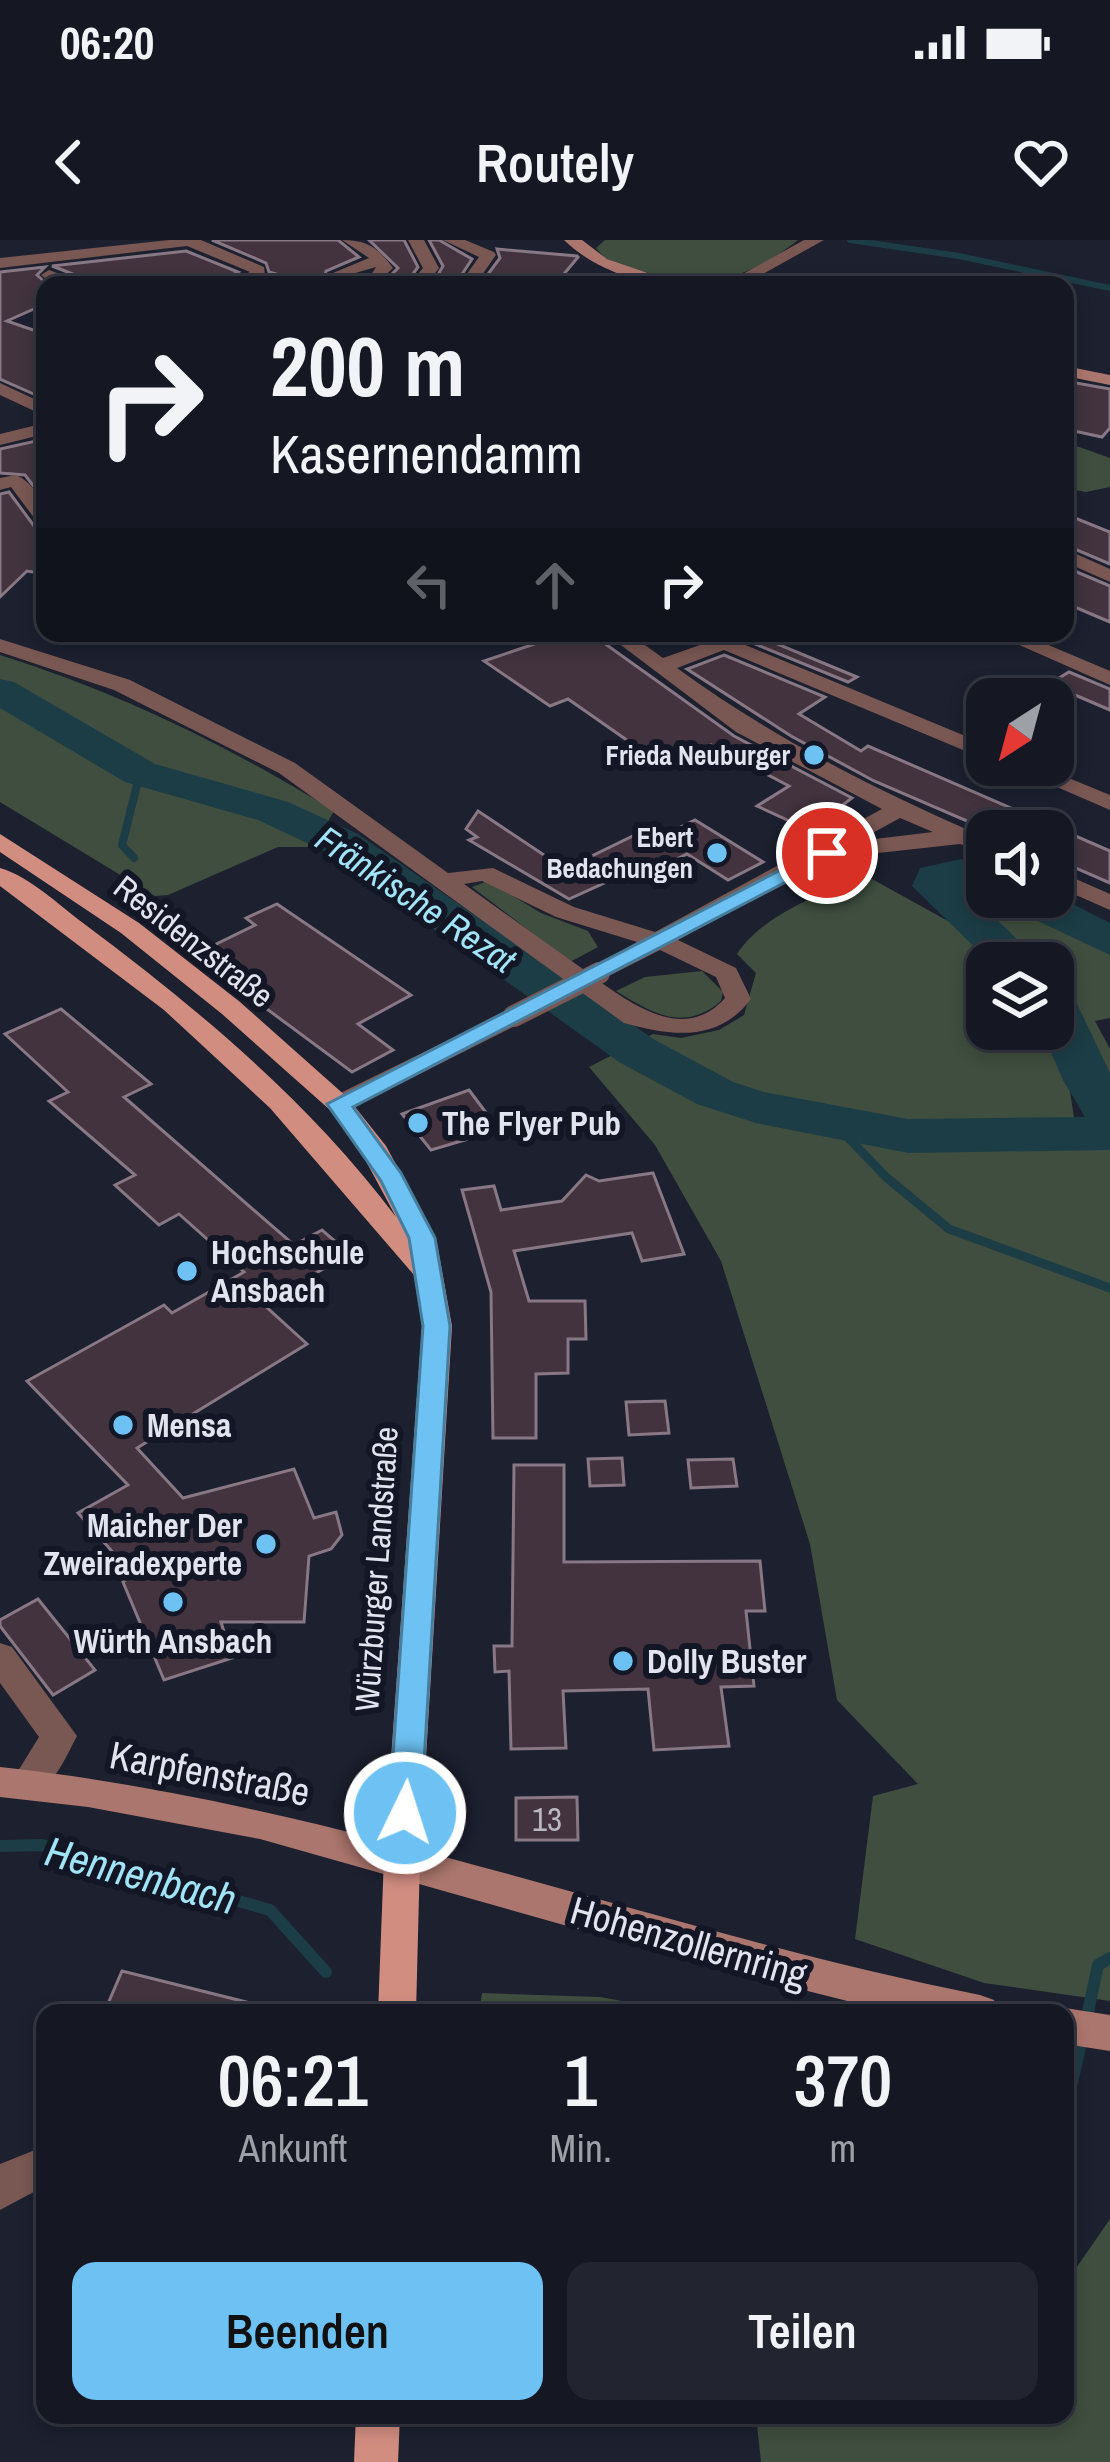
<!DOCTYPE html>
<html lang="de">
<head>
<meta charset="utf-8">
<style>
  :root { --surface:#151823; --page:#222530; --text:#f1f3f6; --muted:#9da0a6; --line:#343741; --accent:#6dc2f3 }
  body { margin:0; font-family:"Archivo Narrow",sans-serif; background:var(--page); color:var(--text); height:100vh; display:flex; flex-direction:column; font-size:45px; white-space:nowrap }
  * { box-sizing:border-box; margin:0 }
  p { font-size:39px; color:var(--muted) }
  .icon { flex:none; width:66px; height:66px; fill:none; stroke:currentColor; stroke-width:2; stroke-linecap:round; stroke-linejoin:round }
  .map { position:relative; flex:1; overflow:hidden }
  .panel { position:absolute; left:36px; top:1764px; width:1038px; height:420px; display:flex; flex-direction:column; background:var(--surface); border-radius:24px; box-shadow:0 6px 18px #0003,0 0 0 3px var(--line) }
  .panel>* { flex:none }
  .banner { position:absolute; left:36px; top:36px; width:1038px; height:366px; border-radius:24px; box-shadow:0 6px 18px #0003,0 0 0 3px var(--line); background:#151823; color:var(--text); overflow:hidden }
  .needle { width:78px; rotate:216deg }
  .tools { position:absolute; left:966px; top:438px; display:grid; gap:24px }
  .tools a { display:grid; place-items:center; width:108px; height:108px; border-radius:24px; background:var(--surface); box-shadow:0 6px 18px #0003,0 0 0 3px var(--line); font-size:60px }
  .pin { position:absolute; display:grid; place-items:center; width:102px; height:102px; color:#fff; margin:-51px; border:6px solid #fff; border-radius:50%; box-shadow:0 3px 12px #0007 }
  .me { position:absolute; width:132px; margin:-66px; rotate:4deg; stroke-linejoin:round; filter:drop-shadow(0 0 9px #0008) }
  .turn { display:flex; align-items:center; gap:42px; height:252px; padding:0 36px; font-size:54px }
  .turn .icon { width:156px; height:156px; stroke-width:2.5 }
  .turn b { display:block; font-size:84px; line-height:102px }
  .lanes { display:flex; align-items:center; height:114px; padding:0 36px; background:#0003; justify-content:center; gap:60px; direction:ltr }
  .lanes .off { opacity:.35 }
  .eta { display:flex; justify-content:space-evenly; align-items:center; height:204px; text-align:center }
  .eta b { font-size:72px; font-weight:600; line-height:84px }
  .primary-button { display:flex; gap:24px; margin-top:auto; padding:24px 36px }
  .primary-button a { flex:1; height:138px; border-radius:24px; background:var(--accent); color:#111; font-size:48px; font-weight:600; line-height:138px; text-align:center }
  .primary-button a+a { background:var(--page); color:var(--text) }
  .status { display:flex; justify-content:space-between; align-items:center; height:84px; padding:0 60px; background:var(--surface); direction:ltr }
  .status svg { height:33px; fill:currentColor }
  header { display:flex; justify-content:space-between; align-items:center; height:156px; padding:0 36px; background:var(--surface); font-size:54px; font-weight:600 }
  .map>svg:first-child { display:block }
  .green { fill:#3f4e3f }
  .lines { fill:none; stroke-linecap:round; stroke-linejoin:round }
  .stream-far3 { stroke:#1c3d46; stroke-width:6 }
  .stream-far2 { stroke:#1c3d46; stroke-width:8 }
  .stream-far1 { stroke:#1c3d46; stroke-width:9 }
  .stream { stroke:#1c3d46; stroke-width:12 }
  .river { fill:#1c3d46; fill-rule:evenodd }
  .building { fill:#42333e; stroke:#887784; stroke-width:3 }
  .street { fill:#795752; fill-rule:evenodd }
  .secondary { fill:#ab766d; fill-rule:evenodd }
  .primary { fill:#d28d81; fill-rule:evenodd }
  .street-bridge { stroke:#795752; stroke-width:22 }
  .route { fill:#6dc2f3; stroke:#477e9e; stroke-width:3 }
  .poi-dot { fill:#6dc2f3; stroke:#131725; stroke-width:4.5 }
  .labels { text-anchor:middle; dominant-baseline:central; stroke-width:12; stroke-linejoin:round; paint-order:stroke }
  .far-poi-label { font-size:27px; font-weight:bold; fill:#e1e4ee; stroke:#131725; text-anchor:end }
  .street-label { font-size:33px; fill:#e1e4ee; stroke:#131725 }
  .poi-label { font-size:33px; font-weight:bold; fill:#e1e4ee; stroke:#131725; text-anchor:start }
  .near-number-label { font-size:33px; fill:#b9b8c2 }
  .water-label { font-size:36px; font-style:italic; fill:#a1e3f7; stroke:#131725 }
  .near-street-label { font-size:39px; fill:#e1e4ee; stroke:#131725 }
  .near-water-label { font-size:42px; font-style:italic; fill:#a1e3f7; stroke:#131725 }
</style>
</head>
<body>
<div class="status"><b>06:20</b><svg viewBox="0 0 49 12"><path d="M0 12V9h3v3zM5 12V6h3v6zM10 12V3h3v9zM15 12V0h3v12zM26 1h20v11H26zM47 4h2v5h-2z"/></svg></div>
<header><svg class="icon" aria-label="back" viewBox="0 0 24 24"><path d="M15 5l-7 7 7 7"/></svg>Routely<svg class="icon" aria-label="heart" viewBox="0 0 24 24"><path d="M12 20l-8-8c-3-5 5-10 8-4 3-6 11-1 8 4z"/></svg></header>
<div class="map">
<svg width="1110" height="2222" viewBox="0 0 1110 2222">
  <rect width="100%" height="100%" fill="#1c202f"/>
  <g class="green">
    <path d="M 605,0 L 798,0 C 730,54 682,48 605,18 L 596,8 Z"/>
    <path d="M 1065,202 L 1110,218 L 1110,247 L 1086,252 L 1065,248 Z"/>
    <path d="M 0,415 C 120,453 227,505 334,571 L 313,607 L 278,607 L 168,655 L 155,656 L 0,562 Z"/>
    <path d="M 863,634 L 957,686 L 998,723 L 987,723 L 987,789 L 1053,789 L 1053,784 L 1061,797 L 1078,901 L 1110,900 L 1110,1761 L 984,1743 L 855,1699 L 873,1556 L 918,1544 L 837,1460 L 810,1304 L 721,1021 L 655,905 L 589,827 L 653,794 L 681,798 L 719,790 L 744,775 L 756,733 L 737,714 C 763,674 821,655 863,634 Z"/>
    <path d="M 488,641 L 541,673 L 588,691 L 598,707 L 570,722 L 472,647 Z"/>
    <path d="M 970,646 L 987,657 L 1030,665 L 1110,715 L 1110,778 L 1095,781 L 1110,809 L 1110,853 L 1053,739 L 1053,723 L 1035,723 L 960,658 L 958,649 Z"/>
    <path d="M 702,731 L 723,752 L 721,761 C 684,793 652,773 616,751 L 645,737 Z"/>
    <path d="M 482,1753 L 600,1757 L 688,1773 L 479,1773 Z"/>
    <path d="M 1110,1979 L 1110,2222 L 761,2222 L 756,2175 L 1065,2175 L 1065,2036 L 1072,2034 Z"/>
  </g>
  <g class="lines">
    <path class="stream-far3" d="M 850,0 L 959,16 L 1110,48"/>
    <path class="stream-far2" d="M 134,618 L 122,605 L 140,533"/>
    <path class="stream-far1" d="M 835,884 L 886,937 L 949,989 L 1110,1048"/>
    <g class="stream">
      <path d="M 0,1606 L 42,1605 L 270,1670 L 326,1732"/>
      <path d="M 1086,1781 L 1098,1725 L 1110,1718"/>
      <path d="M 1065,1874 L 1082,1798"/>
    </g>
    <g class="river">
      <path d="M 0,439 L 14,442 L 155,524 L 288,562 L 358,594 L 655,800 L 733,842 L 764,852 L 908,879 L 1085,877 L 1063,840 L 1041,789 L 1053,789 L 1053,744 L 1070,749 L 1110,833 L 1110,910 L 908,913 L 756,883 L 697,864 L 619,822 L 326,612 L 258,580 L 125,542 L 0,468 Z"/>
      <path d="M 961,619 L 987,627 L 987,657 L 967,651 L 1042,723 L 991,723 L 912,646 L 920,628 Z"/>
      <path d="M 1053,654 L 1110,683 L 1110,715 L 1008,667 L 1001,657 Z"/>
    </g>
  </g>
  <g class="building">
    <path d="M 212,0 L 338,0 L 359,17 L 326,31 L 323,41 L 328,45 L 314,45 L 269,32 L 266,23 Z"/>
    <path d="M 369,0 L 404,0 L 418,27 L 405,45 L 381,45 L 398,28 Z"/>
    <path d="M 429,0 L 439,0 L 472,19 L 455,45 L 432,45 L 443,26 Z"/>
    <path d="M 497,9 L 577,16 L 578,17 L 555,45 L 480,45 L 500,18 Z"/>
    <path d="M 186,11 L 238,32 L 213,45 L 87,45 L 83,38 L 52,26 Z"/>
    <path d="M 45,27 L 37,35 L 48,45 L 45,64 L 7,81 L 45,94 L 45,159 L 0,139 L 0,32 Z"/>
    <path d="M 1065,141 L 1110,149 L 1110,188 L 1102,197 L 1065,189 Z"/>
    <path d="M 45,199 L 45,261 L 25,235 L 0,233 L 0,209 Z"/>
    <path d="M 9,252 L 34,286 L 45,289 L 45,334 L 27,331 L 0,357 L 0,254 Z"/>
    <path d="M 1065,274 L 1110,292 L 1110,324 L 1065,305 Z"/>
    <path d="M 1065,327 L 1110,346 L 1110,382 L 1065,363 Z"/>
    <path d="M 567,393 L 590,393 L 734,496 L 852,558 L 831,574 L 824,570 L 794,583 L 757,566 L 789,546 L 711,505 L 695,512 L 687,506 L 654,519 L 568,459 L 550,466 L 484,421 Z"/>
    <path d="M 675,393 L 751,393 L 857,437 L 848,442 L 733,395 L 691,403 Z"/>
    <path d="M 724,415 L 825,457 L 799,474 L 861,511 L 868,506 L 1110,611 L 1110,643 L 1053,618 L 1053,591 L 990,591 L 874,541 L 791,496 L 687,429 Z"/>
    <path d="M 1069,432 L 1110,449 L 1110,470 L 1049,444 Z"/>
    <path d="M 478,571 L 565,629 L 639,593 L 652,601 L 695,580 L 763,622 L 728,640 L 687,614 L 651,632 L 642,626 L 569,659 L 469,600 L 477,597 L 466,589 Z"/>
    <path d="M 277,664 L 411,755 L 358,784 L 393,810 L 352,832 L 194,715 L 255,685 L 246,678 Z"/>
    <path d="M 61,769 L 151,844 L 124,857 L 294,1005 L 322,990 L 350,1014 L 262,1063 L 307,1104 L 137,1208 L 183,1258 L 294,1229 L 314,1278 L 336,1272 L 342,1295 L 331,1309 L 309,1316 L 304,1382 L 221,1382 L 232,1418 L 164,1440 L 123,1342 L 133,1335 L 78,1273 L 128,1245 L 27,1141 L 164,1065 L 172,1073 L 244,1032 L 179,974 L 159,985 L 115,945 L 135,935 L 49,861 L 68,852 L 5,794 Z"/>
    <path d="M 469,850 L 499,890 L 431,910 L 402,874 Z"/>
    <path d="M 653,933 L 684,1014 L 642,1021 L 632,993 L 514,1011 L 529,1061 L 585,1061 L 586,1099 L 568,1099 L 568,1133 L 536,1134 L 536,1198 L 493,1198 L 491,1052 L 462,950 L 494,946 L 501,970 L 562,961 L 586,935 L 599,941 Z"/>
    <path d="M 665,1161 L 669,1193 L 629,1195 L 626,1162 Z"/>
    <path d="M 622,1218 L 624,1245 L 590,1246 L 588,1219 Z"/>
    <path d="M 733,1219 L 737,1246 L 691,1248 L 688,1220 Z"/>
    <path d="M 514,1225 L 564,1225 L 564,1322 L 760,1321 L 765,1371 L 746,1371 L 754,1446 L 721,1447 L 729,1506 L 654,1510 L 648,1449 L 563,1451 L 566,1508 L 511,1509 L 509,1431 L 495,1432 L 494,1406 L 512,1406 Z"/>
    <path d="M 38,1359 L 95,1430 L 53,1455 L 0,1386 L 0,1380 Z"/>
    <path d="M 577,1557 L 578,1600 L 516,1600 L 516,1558 Z"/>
    <path d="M 122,1731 L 254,1764 L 253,1773 L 104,1773 Z"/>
  </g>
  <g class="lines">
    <g class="street">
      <path d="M 169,0 L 201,0 L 264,27 L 265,36 L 299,45 L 217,45 L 250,32 L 187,6 L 0,28 L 0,18 Z"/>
      <path d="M 342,0 C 368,0 378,8 393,28 L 377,43 L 369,38 L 376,27 L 328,41 L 328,35 L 369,18 Z"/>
      <path d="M 408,0 L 424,0 L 439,28 L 426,45 L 409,45 L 423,28 Z"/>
      <path d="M 443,0 L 465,0 L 494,12 L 496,15 L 475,45 L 459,45 L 479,17 Z"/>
      <path d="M 804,0 L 824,0 L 743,45 L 723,45 Z"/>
      <path d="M 49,30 L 81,42 L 83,45 C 68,45 53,46 41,35 Z"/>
      <path d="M 0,143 L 45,164 L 45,176 L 0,155 Z"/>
      <path d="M 45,183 L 45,194 L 0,205 L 0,194 Z"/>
      <path d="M 16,235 C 35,243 45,265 45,285 L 38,283 L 11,247 L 0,250 L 0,238 Z"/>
      <path d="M 1065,309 L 1110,329 L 1110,342 L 1065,322 Z"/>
      <path d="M 605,393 L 628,393 L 663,418 L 717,399 L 731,399 L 987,505 L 987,520 L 724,410 L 677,428 C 773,498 877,551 987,598 L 987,614 L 960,604 L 851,616 L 840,611 L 678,700 L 736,728 L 751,759 C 718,803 671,796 624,783 L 279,533 L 114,450 L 0,412 L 0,399 L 130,440 L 295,523 L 448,633 L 493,628 L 574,667 L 655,692 L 882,569 L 736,492 ZM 900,578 L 933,592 L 858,601 ZM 482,641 L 556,677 L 637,702 L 587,732 L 464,644 ZM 660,710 L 716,737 L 725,758 C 686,802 636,767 599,741 Z"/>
      <path d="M 992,393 L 1020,393 L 1110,431 L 1110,445 Z"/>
      <path d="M 1006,525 L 1037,525 L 1110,555 L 1110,570 Z"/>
      <path d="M 1053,629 L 1110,654 L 1110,670 L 1053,645 Z"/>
      <path d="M 514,768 L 527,776 L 523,782 L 348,870 L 330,870 L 326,864 L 330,858 Z"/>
      <path d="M 0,1403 L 12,1407 L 77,1496 C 64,1520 46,1566 15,1555 L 10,1544 L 39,1497 L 0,1443 Z"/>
      <path d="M 45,1906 L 45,1946 L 0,1970 L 0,1924 Z"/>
    </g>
    <g class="secondary">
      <path d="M 564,0 L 582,0 L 607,19 L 683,45 C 640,45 595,30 564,0 Z"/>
      <path d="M 1065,126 L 1110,135 L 1110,145 L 1065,136 Z"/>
      <path d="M 0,1527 C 336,1563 650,1689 980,1755 L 994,1760 L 999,1773 L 895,1773 L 716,1728 L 260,1599 L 88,1567 L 0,1557 Z"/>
      <path d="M 1065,1768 L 1110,1775 L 1110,1811 L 1065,1804 L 1065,1773 L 1052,1773 Z"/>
    </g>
    <g class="primary">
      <path d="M 0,594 L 139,683 L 240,762 L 348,858 L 386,906 L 436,998 L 452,1086 L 420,1617 L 416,1773 L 378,1773 L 384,1617 L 422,1086 L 414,1035 L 270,868 L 164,770 L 0,646 L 0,628 C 29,636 59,665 83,683 C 198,769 310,862 396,977 L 360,910 L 330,870 L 222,774 L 121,693 L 0,612 Z"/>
      <path d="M 356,2175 L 400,2175 L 398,2222 L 354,2222 Z"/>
    </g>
    <path class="street-bridge" d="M 514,776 L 599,733"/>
  </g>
  <path class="route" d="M 827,606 L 838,613 L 834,617 L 353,867 L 401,933 L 435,998 L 450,1086 L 421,1573 L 417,1583 L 405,1587 L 393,1583 L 389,1573 L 423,1086 L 409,998 L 381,941 L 327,864 Z"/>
  <g class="poi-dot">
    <circle cx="814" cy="515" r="12"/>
    <circle cx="717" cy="613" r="12"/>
    <circle cx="418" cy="883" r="12"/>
    <circle cx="187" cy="1031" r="12"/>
    <circle cx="123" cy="1185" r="12"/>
    <circle cx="266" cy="1304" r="12"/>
    <circle cx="173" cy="1362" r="12"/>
    <circle cx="623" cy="1421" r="12"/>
  </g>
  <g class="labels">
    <g class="far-poi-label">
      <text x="790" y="515">Frieda Neuburger</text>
      <text x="693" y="597">Ebert<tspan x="693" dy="31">Bedachungen</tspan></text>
    </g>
    <g class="street-label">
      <text transform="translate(194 701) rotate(38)">Residenzstraße</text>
      <text transform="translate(376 1329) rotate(-86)">Würzburger Landstraße</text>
    </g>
    <g class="poi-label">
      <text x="442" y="883">The Flyer Pub</text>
      <text x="211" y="1012">Hochschule<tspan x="211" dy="38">Ansbach</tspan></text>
      <text x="147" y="1185">Mensa</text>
      <text x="242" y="1285" text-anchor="end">Maicher Der<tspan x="242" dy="38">Zweiradexperte</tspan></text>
      <text x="173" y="1401" text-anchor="middle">Würth Ansbach</text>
      <text x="647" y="1421">Dolly Buster</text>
    </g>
    <g class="near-number-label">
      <text x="547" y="1579">13</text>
    </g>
    <g class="water-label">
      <text transform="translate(416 659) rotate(34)">Fränkische Rezat</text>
    </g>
    <g class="near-street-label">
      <text transform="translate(210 1533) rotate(11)">Karpfenstraße</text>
      <text transform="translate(689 1702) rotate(16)">Hohenzollernring</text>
    </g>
    <g class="near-water-label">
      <text transform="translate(141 1635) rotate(15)">Hennenbach</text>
    </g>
  </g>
</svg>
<div class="tools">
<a><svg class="needle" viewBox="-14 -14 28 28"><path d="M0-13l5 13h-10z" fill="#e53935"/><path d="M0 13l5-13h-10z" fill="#9da0a6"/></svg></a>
<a><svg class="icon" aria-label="sound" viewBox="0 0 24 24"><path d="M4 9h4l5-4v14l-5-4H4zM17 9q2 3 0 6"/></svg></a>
<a><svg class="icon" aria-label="layers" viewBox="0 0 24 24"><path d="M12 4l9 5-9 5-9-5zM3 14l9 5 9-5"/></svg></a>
</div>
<div class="pin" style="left:827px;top:613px;background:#d93025"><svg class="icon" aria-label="arrive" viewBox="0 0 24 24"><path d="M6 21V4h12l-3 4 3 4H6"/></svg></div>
<svg class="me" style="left:405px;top:1573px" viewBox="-20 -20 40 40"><circle r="17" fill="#6dc2f3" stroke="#fff" stroke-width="3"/><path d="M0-11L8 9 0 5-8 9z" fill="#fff"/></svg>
<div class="banner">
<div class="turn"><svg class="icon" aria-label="right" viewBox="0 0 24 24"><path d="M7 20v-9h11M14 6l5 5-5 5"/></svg><div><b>200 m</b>Kasernendamm</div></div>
<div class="lanes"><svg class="icon off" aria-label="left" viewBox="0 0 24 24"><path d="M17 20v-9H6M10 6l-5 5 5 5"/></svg><svg class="icon off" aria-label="ahead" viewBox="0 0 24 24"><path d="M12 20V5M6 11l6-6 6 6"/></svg><svg class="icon" aria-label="right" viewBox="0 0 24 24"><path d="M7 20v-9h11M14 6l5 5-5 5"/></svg></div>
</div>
<section class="panel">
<div class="eta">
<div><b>06:21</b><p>Ankunft</p></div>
<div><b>1</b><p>Min.</p></div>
<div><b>370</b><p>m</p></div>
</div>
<div class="primary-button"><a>Beenden</a><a>Teilen</a></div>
</section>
</div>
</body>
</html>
